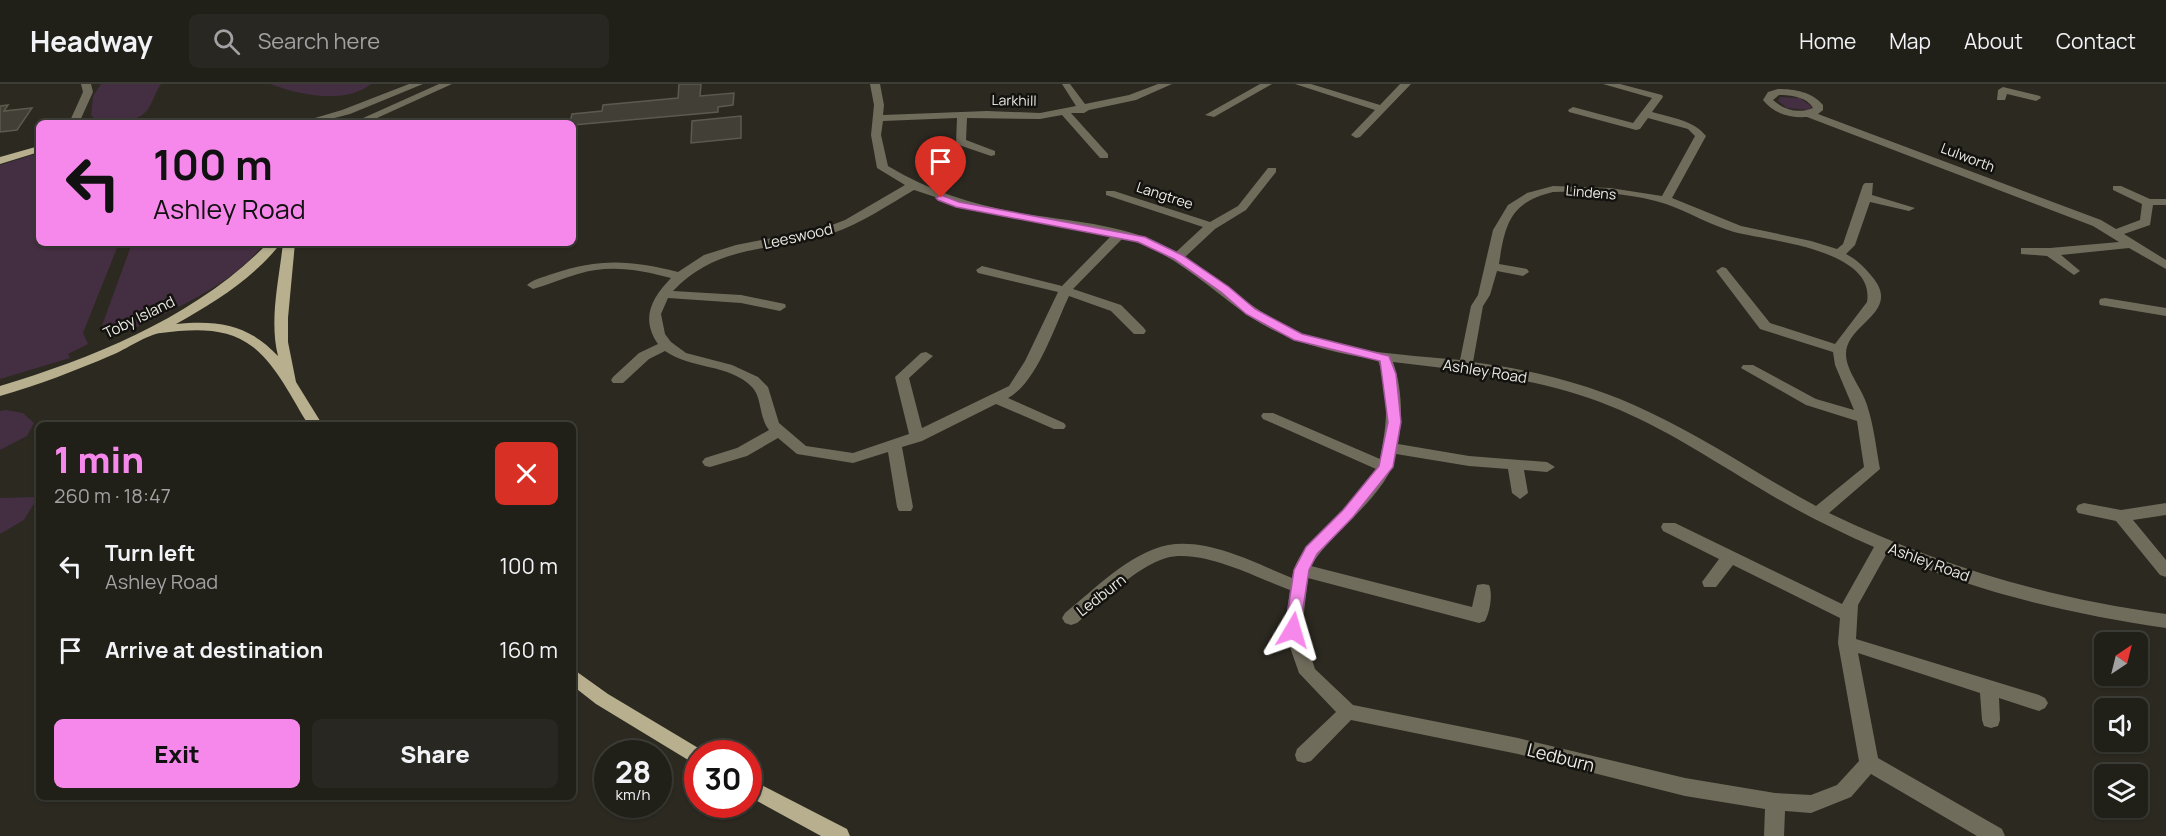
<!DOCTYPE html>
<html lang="en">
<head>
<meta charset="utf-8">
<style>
  :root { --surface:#201f18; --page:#282721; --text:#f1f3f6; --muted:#a2a2a2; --line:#3d3d37; --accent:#f788eb }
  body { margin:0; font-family:Manrope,sans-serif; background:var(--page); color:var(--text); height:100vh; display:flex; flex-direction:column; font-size:22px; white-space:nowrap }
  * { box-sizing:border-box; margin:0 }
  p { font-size:20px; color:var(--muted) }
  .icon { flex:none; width:33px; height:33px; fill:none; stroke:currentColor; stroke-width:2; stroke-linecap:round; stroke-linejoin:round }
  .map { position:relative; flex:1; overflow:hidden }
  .details { position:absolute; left:36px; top:338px; width:540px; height:378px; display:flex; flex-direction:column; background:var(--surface); border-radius:9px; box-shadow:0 2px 4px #0004,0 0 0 2px var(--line) }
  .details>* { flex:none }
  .guide { position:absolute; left:36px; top:36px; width:540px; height:126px; border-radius:9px; box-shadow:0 2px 4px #0004,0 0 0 2px var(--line); background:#f788eb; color:#111; overflow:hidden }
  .needle { width:39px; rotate:35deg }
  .controls { position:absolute; left:2094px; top:548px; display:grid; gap:12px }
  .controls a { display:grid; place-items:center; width:54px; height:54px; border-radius:9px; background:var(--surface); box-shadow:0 2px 4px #0004,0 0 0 2px var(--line); font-size:30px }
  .speed { position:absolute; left:594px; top:656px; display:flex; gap:12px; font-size:30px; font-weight:700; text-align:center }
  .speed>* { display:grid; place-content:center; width:78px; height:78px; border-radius:50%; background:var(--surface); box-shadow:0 2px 4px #0004,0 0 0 2px var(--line); line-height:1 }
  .speed small { font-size:15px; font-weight:400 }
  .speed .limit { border:9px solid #d22; background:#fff; color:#111 }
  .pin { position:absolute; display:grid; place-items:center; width:51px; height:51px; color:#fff; margin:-62px -26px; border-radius:50% 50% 50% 0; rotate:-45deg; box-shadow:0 0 6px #0007 }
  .pin .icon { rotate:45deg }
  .me { position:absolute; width:66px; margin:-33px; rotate:7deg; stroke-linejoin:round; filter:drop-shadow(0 0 4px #0008) }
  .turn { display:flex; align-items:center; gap:21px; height:126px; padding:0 18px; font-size:27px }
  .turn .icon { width:78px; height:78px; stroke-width:2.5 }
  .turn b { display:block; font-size:42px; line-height:51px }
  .round { display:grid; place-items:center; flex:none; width:63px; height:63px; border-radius:9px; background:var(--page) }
  .summary { display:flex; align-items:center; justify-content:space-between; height:102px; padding:0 18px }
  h1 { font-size:36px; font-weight:800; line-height:45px; color:var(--accent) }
  .primary-button { display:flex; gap:12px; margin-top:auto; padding:12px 18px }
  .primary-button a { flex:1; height:69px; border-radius:9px; background:var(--accent); color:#111; font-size:24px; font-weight:800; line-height:69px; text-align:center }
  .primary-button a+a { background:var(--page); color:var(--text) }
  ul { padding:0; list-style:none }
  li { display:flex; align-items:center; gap:18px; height:84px; padding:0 18px }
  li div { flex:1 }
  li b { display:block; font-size:22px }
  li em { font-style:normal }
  header { display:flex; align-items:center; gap:36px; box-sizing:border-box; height:84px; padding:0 30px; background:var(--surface); border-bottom:2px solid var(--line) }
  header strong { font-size:28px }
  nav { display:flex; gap:33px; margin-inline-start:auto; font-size:21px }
  .search { width:420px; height:54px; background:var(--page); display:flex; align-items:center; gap:15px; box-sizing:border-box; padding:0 21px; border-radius:9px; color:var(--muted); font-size:22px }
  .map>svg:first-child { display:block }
  .green { fill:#442e41 }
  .building { fill:#424036; stroke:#5c594f; stroke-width:1.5 }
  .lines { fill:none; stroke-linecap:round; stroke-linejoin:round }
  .minor { fill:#706c5c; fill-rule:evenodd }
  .major { fill:#b7af8e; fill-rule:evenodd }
  .route { fill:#f788eb; stroke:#a15899; stroke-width:1.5 }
  .labels { text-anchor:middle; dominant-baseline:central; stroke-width:5; stroke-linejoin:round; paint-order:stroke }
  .far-street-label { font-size:14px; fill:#ebeae4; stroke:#13120e }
  .street-label { font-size:15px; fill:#ebeae4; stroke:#13120e }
  .near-street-label { font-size:18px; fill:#ebeae4; stroke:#13120e }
</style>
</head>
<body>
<header>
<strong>Headway</strong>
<div class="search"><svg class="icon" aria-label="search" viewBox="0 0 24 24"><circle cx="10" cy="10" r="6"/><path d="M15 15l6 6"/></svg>Search here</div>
<nav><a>Home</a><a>Map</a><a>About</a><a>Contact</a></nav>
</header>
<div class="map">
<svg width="2166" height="752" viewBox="0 0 2166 752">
  <rect width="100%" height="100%" fill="#2b2920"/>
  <g class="green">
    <path d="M 101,0 L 161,0 C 156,7 154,15 150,22 C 140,40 116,39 98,39 L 91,31 L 93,12 Z"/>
    <path d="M 270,0 L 371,0 C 345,21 300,11 270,0 Z"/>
    <path d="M 1780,13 L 1800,14 L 1812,23 L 1808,26 L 1787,24 L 1778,17 Z"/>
    <path d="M 39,69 L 39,159 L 119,159 L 83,249 L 88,260 L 68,270 L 70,274 L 0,295 L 0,81 Z"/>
    <path d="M 132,159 L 265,159 C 228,205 171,226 120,251 L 115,246 L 100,247 Z"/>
    <path d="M 6,326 L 23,329 L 34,339 L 27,352 L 0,366 L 0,327 Z"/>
    <path d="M 38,413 L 24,436 L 0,450 L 0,414 Z"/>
  </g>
  <g class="building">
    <path d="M 679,0 L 701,0 L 700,12 L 734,9 L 733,21 L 718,23 L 718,28 L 573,41 L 570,39 L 572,30 L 602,27 L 603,21 L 678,14 Z"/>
    <path d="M 8,21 L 4,27 L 32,24 L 17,46 L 0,48 L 0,22 Z"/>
    <path d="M 741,32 L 741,54 L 691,59 L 692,37 Z"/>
  </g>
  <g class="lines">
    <g class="minor">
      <path d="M 81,0 L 91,0 L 93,8 L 79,39 L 69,39 L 83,8 Z"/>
      <path d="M 409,0 L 423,0 L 350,30 L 315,39 L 298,39 L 342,26 Z"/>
      <path d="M 439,0 L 452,0 L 366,39 L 352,39 Z"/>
      <path d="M 870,0 L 880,0 L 884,21 L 883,31 L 987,27 L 1040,29 L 1076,22 L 1062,0 L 1070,0 L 1085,20 L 1129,11 L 1158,0 L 1172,0 L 1136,16 L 1089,26 L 1084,29 L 1071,29 L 1108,70 L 1108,74 L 1100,74 L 1062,31 L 1040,35 L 967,34 L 966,56 L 995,67 L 995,71 L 991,72 L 956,60 L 957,34 L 883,37 L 881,51 L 888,82 C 931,108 977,122 1026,130 C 1077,138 1131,141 1176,168 L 1203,143 L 1106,111 L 1106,107 L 1114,107 L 1210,138 L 1238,122 L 1268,84 L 1276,84 L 1276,88 L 1246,126 L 1215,145 L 1185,173 C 1218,194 1246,220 1280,239 C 1333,269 1401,270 1460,276 L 1471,222 L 1478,211 L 1493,146 L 1508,121 L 1527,109 L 1553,102 L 1610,104 L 1662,112 L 1695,52 L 1688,45 L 1648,34 L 1640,45 L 1636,46 L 1569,28 L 1568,26 L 1573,23 L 1633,39 L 1652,14 L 1603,0 L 1620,0 L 1662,11 L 1663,13 L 1652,28 C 1672,34 1693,36 1706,52 L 1672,114 L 1741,142 L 1811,157 L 1837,165 L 1843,160 L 1863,101 L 1865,99 L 1873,99 L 1872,111 L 1915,124 L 1909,127 L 1870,118 L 1855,161 L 1846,170 C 1858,176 1866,185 1874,195 C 1900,229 1846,240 1846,270 C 1846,287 1862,304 1867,321 C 1874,342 1876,364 1880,385 L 1829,429 C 1937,481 2047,514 2166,530 L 2166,544 C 2070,530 1976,508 1887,469 L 1858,521 L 1856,555 L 2039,611 L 2045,614 L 2048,619 L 2045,624 L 2039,627 L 1999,614 L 2000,636 L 1998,642 L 1991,644 L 1984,642 L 1982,636 L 1980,609 L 1858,569 L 1878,674 L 2002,745 L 2005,752 L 1977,752 L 1871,690 L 1851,713 L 1811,729 L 1785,727 L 1784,752 L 1764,752 L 1765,725 L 1685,712 L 1518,670 L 1351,636 L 1311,677 L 1304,679 L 1297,677 L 1295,671 L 1297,665 L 1336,628 L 1299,589 L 1284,546 L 1290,506 C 1257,494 1202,464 1166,474 C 1136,483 1101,518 1077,539 L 1071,541 L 1065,539 L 1062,534 L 1065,529 C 1095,505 1129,469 1168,461 C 1209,454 1255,479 1292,494 C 1296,465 1325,446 1343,426 C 1354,413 1365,398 1376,385 L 1263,335 L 1261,332 L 1263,329 L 1273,329 L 1380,375 C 1387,339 1390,311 1378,276 C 1334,269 1290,259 1252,234 C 1210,206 1174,167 1123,154 L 1073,205 L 1121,221 L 1144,244 L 1146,247 L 1144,250 L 1134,250 L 1111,227 L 1069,212 C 1055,241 1037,299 1008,314 L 1064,339 L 1066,342 L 1064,345 L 1054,345 L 996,320 L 922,357 L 902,363 L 913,423 L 911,427 L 899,427 L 897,423 L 888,368 L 853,379 L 797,370 L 778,354 L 747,372 L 710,383 L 705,382 L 702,378 L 705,374 L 737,364 L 769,346 C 759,334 762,313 752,303 C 730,280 690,285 665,267 L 649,275 L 623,299 L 613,299 L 611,296 L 613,293 L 639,269 L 658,260 C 640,234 652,214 671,194 C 640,186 610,180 578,190 C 563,194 548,201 533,205 L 527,201 C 533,195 544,193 552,190 C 600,174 630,176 678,188 L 704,171 L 736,161 L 824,144 L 845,136 L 905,101 L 877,84 L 871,51 L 874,21 ZM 914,106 L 975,126 L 1112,151 L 1062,202 L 982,182 L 976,186 L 978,189 L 1058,208 L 1025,277 L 1009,302 L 922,344 L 909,294 L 933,272 L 926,268 L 921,269 L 895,293 L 909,350 L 853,369 L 806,362 L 779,339 L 768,303 L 758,293 L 732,281 L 686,269 L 671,258 L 665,250 L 661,230 L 668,214 L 741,219 L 780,227 L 786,223 L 785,220 L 741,211 L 673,207 C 719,158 776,168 833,149 C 862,139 888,121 914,106 ZM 1553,108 C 1589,107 1632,109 1666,120 C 1689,128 1710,141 1734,148 C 1768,157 1876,165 1867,218 L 1835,260 L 1770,239 L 1726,184 L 1722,183 L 1716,187 L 1760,245 L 1833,268 L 1835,281 L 1854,326 L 1816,315 L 1753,281 L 1743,281 L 1741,284 L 1806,321 L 1857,337 L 1864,383 L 1816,422 C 1760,392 1707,355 1649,328 C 1594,301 1533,286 1473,278 L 1483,222 L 1490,211 L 1497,187 L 1523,192 L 1529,188 L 1527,185 L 1499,180 C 1505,140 1510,118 1553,108 ZM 1393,278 C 1467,287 1540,294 1610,322 C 1663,343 1712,376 1761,405 C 1797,427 1835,446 1874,463 L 1842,520 L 1675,439 L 1663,439 L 1661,443 L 1663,447 L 1719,475 L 1702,498 L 1704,503 L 1716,503 L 1733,481 L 1840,534 L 1838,559 L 1859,677 L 1837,701 L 1811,711 L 1775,709 L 1685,694 L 1518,654 L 1353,621 L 1315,585 L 1302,546 L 1308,494 L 1479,539 L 1485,537 C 1490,528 1493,510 1489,501 L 1483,500 L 1477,501 L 1472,523 L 1311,482 C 1332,446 1388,412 1396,370 L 1469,382 L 1508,385 L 1512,409 L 1520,415 L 1528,409 L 1524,386 L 1547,388 L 1555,383 L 1547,378 L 1469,372 L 1398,360 C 1403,333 1402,304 1393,278 Z"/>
      <path d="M 1260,0 L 1272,0 L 1214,33 L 1205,31 Z"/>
      <path d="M 1295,0 L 1311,0 L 1380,21 L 1400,0 L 1411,0 L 1360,53 L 1356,54 L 1351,51 L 1375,26 Z"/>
      <path d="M 2003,3 L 2040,12 L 2041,14 L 2036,17 L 2007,10 L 2005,16 L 1997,16 L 1998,6 Z"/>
      <path d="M 1778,5 C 1795,5 1812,8 1823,21 L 1823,26 L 1818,30 L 2101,136 L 2116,145 L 2140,136 L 2142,120 L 2113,106 L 2113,102 L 2121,102 L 2150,115 L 2166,115 L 2166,121 L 2153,121 L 2150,141 L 2124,150 L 2166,176 L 2166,185 L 2129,164 L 2061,171 L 2080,187 L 2074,191 L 2047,172 L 2021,170 L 2021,164 L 2050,164 L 2119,158 L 2093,142 L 1807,33 C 1790,34 1774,30 1763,16 L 1768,8 ZM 1779,11 C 1791,11 1807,13 1813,24 C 1798,30 1784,26 1773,16 Z"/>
      <path d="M 2105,214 L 2166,224 L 2166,232 L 2100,221 L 2099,218 L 2100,215 Z"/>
      <path d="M 2084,419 L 2121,426 L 2166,419 L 2166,431 L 2133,436 L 2166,476 L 2166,493 L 2160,491 L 2116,437 L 2078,429 L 2076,425 L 2078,421 Z"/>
    </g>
    <g class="major">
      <path d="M 39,62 L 39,68 L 0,80 L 0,73 Z"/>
      <path d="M 268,159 L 281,159 C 254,194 214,219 176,240 C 218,236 248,240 278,272 C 269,236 279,196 283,159 L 295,159 L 288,234 L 288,258 L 296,298 L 322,340 L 308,340 C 292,315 277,282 253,263 C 227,242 192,245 161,249 C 148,250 125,266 112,271 C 75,287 38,301 0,312 L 0,302 C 96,273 197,232 268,159 Z"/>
      <path d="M 573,585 L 608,610 L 705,668 L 698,669 L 698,682 L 596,620 L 573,602 Z"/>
      <path d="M 748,694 L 847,745 L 850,752 L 821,752 L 748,712 Z"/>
    </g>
  </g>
  <path class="route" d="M 941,111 L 959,118 L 1145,153 L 1182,171 L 1229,203 L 1255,225 L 1302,250 L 1389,272 L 1396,290 L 1401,338 L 1393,383 L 1353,433 L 1317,470 L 1309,486 L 1299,550 L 1293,552 L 1285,546 L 1294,486 L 1306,463 L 1343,426 L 1379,382 L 1388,338 L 1380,277 L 1294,256 L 1246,230 L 1221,208 L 1174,175 L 1138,158 L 956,123 L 938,116 L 936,114 Z"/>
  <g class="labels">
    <g class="far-street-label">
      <text transform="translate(1014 16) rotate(1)">Larkhill</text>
      <text transform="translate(1968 73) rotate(21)">Lulworth</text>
      <text transform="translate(1591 108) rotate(5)">Lindens</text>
      <text transform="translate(1165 111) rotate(18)">Langtree</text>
    </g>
    <g class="street-label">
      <text transform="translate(798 152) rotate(-13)">Leeswood</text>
      <text transform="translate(139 233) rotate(-26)">Toby Island</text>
      <text transform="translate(1485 287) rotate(9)">Ashley Road</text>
      <text transform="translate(1929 478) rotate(20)">Ashley Road</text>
      <text transform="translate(1101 511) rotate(-38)">Ledburn</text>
    </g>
    <g class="near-street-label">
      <text transform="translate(1561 673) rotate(14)">Ledburn</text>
    </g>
  </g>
</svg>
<div class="controls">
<a><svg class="needle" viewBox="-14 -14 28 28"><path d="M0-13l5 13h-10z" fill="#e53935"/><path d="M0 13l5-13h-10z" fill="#a2a2a2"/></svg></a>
<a><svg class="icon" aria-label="sound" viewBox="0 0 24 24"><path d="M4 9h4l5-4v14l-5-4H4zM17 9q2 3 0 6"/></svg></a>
<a><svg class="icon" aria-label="layers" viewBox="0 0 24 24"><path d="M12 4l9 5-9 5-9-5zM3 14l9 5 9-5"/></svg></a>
</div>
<div class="speed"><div>28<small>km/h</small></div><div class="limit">30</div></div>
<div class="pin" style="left:941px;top:114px;background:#d93025"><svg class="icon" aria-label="arrive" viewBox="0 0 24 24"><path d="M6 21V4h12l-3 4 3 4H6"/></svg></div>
<svg class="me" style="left:1293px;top:546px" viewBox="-20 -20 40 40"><path d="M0-17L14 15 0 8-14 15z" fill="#f788eb" stroke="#fff" stroke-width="4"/></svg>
<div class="guide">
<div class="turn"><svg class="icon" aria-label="left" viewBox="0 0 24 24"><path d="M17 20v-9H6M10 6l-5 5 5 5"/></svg><div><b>100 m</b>Ashley Road</div></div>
</div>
<section class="details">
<div class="summary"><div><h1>1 min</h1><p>260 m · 18:47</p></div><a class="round" style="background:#d93025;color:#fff"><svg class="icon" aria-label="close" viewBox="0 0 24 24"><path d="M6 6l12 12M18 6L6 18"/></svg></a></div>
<ul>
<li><svg class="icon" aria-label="left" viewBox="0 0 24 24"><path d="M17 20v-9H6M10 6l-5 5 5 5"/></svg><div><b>Turn left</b><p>Ashley Road</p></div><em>100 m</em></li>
<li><svg class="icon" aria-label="arrive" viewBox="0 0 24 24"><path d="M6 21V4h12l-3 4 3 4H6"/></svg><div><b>Arrive at destination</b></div><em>160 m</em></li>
</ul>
<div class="primary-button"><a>Exit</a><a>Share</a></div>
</section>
</div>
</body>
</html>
